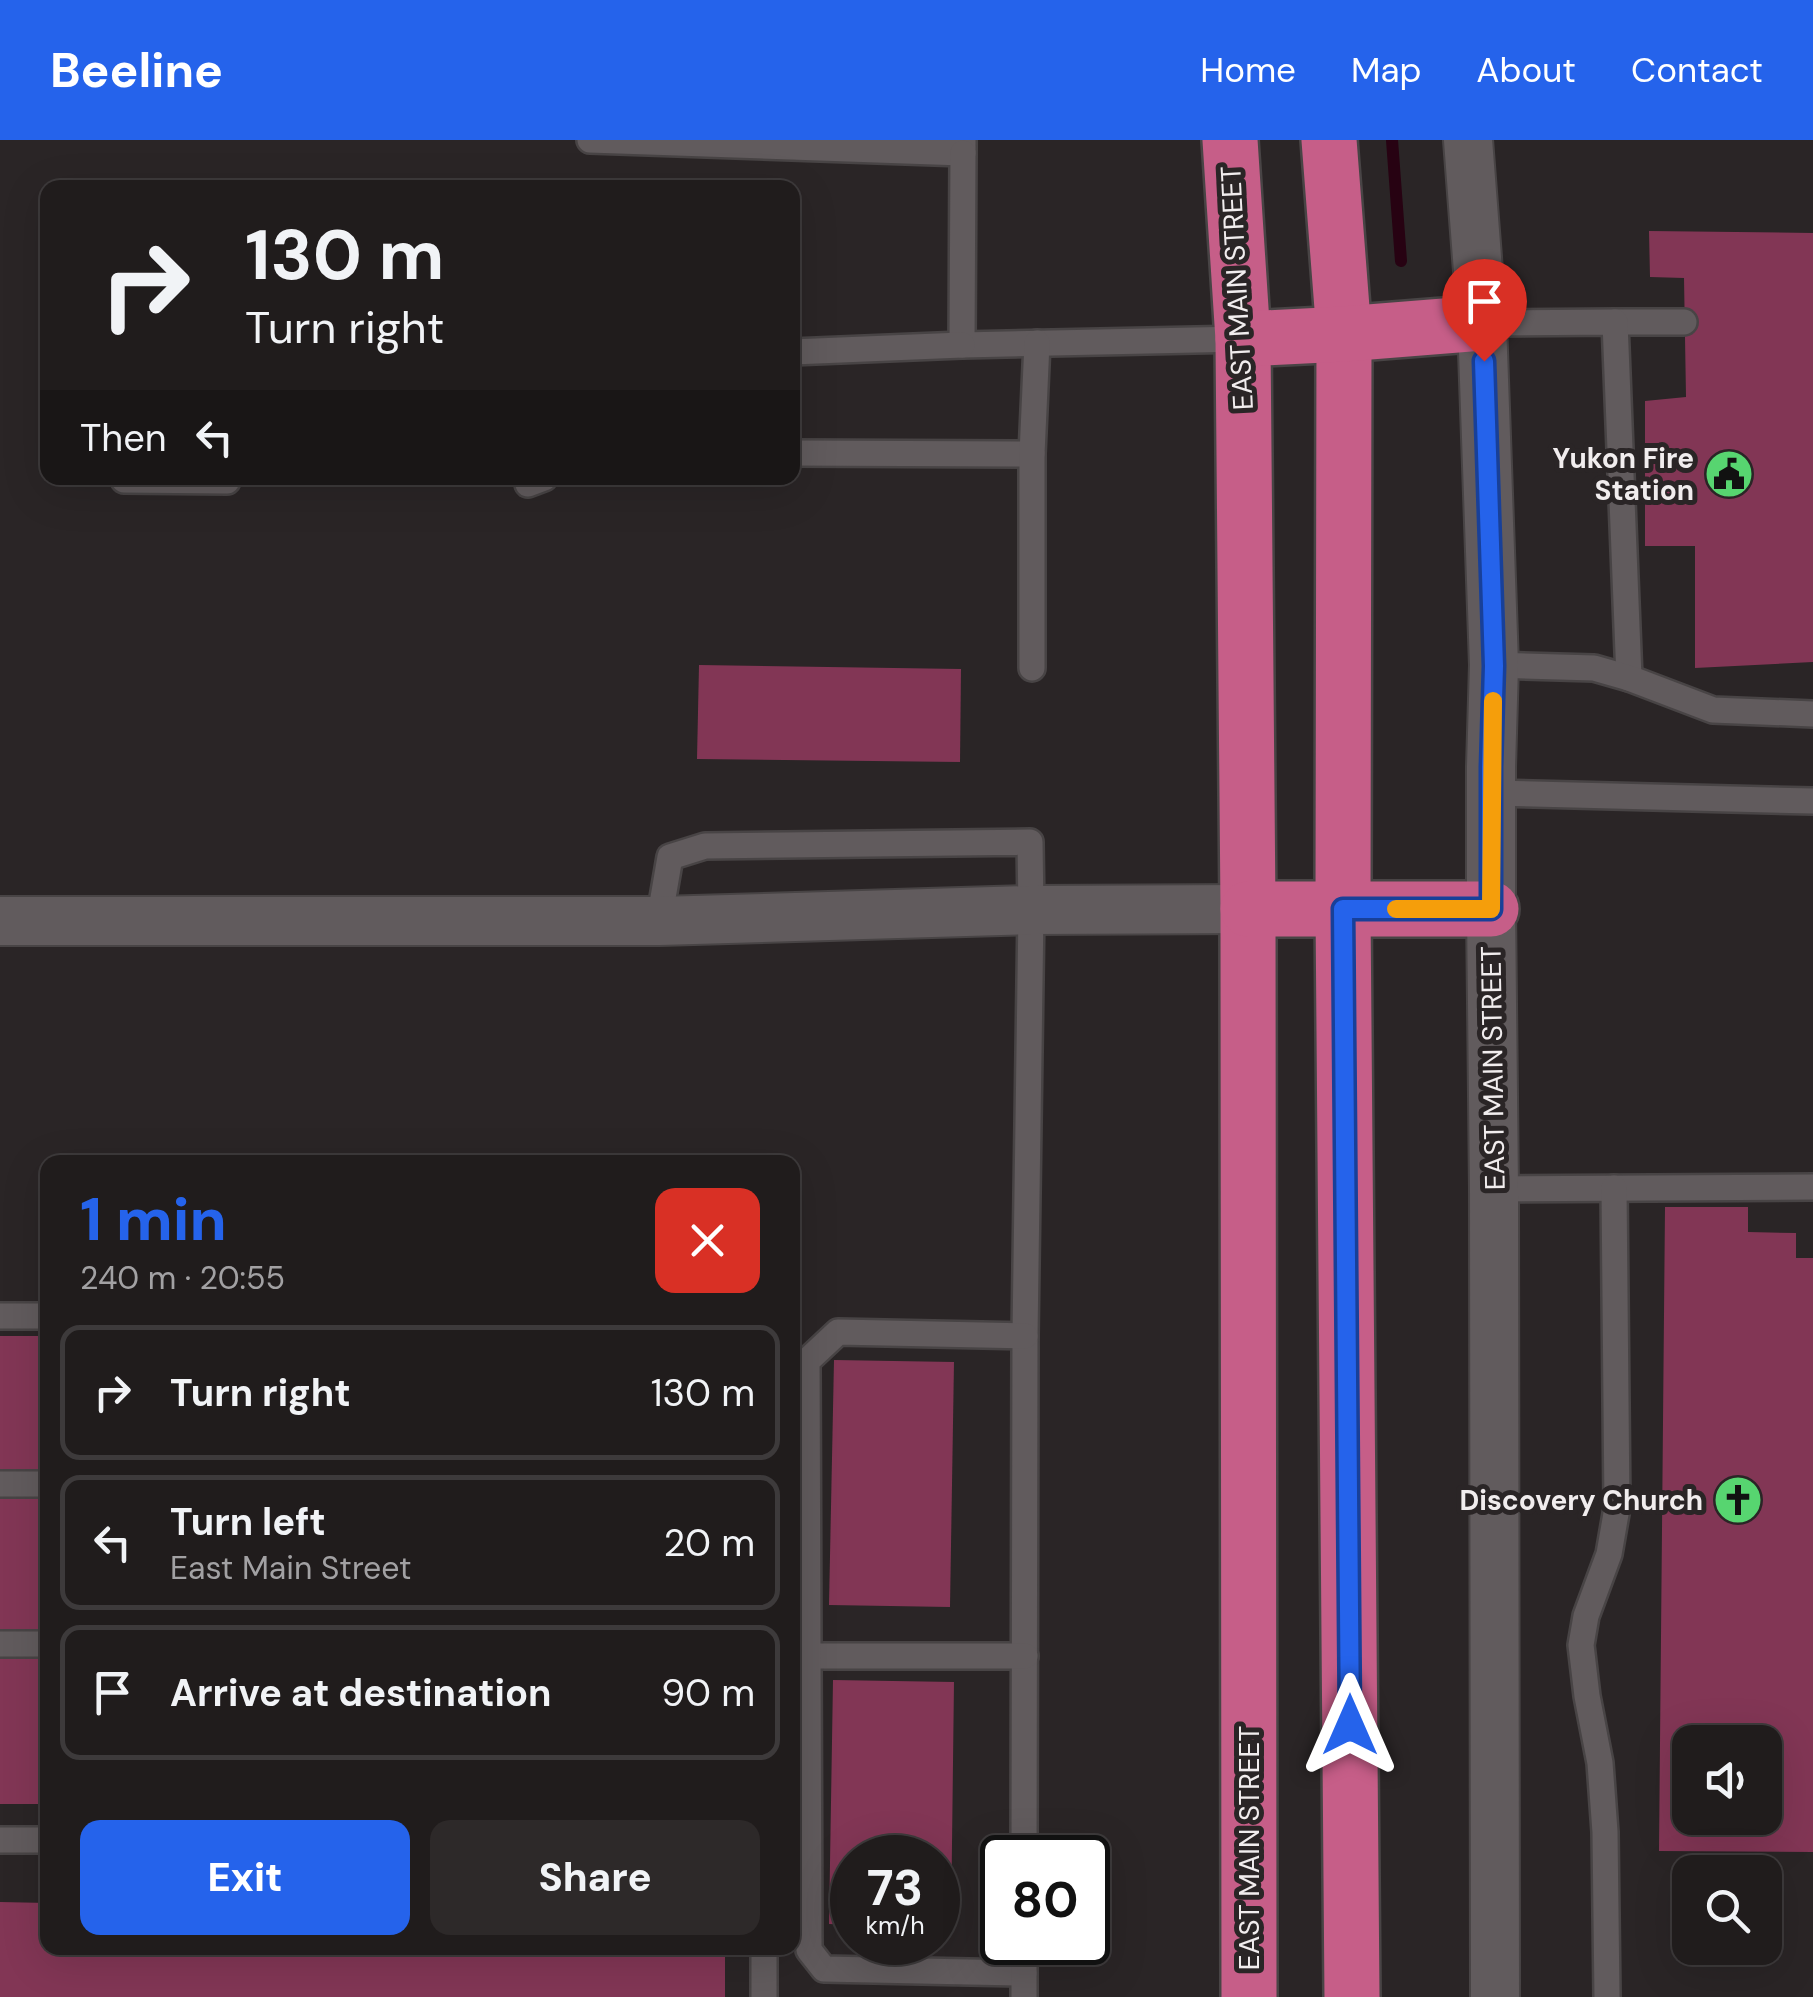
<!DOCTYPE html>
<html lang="en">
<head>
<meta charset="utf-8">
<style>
  :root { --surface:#201c1c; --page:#2d2929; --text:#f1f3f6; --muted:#a2a1a3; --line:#3d3a3b; --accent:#2563eb }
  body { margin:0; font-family:"DM Sans",sans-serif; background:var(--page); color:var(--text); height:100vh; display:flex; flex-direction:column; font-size:38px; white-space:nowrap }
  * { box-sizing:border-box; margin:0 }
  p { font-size:32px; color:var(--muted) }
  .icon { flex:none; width:55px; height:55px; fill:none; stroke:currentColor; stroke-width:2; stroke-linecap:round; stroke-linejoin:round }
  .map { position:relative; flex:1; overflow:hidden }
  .details { position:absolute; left:40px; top:1015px; width:760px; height:800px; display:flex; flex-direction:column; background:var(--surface); border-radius:20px; box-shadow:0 10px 40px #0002,0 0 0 2px var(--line) }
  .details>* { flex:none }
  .hud { position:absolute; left:40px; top:40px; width:760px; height:305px; border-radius:20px; box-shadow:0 10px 40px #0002,0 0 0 2px var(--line); background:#201c1c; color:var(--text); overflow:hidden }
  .tools { position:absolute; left:1672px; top:1585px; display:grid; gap:20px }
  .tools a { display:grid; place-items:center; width:110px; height:110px; border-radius:20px; background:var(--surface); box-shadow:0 10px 40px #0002,0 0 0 2px var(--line); font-size:50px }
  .speed { position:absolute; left:830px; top:1695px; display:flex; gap:20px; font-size:50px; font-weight:700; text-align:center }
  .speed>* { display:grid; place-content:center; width:130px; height:130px; border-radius:50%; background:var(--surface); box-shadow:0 10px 40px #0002,0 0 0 2px var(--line); line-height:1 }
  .speed small { font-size:25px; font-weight:400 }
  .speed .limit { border:5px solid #111; border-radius:15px; background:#fff; color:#111 }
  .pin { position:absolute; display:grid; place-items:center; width:85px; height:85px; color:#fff; margin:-102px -42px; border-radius:50% 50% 50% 0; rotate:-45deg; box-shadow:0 0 10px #0007 }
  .pin .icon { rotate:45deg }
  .me { position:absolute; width:110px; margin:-55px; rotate:0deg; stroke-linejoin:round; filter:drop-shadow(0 0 8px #0008) }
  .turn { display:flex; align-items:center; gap:35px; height:210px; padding:0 40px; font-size:45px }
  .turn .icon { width:130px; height:130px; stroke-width:2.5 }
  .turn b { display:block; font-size:70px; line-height:85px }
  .then { display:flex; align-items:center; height:95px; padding:0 40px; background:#0003; gap:20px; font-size:38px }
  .round { display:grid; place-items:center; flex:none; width:105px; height:105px; border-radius:20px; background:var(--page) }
  .summary { display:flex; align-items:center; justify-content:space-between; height:170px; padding:0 40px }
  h1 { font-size:60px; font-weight:800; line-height:75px; color:var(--accent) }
  .button { display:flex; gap:20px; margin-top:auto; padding:20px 40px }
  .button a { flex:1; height:115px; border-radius:20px; background:var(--accent); color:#fff; font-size:40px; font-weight:800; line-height:115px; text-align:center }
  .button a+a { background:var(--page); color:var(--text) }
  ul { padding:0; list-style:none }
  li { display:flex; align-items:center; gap:30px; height:135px; margin:0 20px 15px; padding:0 20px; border:5px solid var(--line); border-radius:20px }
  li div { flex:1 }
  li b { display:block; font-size:38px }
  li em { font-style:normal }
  header { display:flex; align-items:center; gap:60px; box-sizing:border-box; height:140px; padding:0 50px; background:var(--accent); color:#fff }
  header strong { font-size:48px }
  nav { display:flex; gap:55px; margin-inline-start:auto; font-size:35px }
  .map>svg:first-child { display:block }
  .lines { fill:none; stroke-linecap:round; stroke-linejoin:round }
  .stream { stroke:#270212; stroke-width:12 }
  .building { fill:#823655; fill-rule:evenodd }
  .service-casing { stroke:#484445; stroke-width:30 }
  .minor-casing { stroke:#484445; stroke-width:52 }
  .trunk-casing { stroke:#484445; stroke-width:60 }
  .service { stroke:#615b5d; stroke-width:25 }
  .minor { stroke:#615b5d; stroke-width:48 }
  .trunk { stroke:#c65e88; stroke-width:55 }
  .route-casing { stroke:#184099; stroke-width:25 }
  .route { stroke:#2563eb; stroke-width:18 }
  .slow { stroke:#f59e0b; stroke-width:18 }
  .labels { text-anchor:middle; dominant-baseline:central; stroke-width:10; stroke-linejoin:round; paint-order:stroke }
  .street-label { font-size:28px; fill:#f1edee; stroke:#2a2526 }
  .poi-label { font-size:28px; font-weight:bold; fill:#f1edee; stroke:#2a2526; text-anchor:end }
</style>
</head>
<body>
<header>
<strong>Beeline</strong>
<nav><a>Home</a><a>Map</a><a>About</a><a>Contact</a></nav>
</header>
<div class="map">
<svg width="1813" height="1857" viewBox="0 0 1813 1857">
  <rect width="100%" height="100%" fill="#2a2526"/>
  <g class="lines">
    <path class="stream" d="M 1392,0 L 1401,121"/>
  </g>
  <g class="building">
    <path d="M 1649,91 L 1813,93 L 1813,522 L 1695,528 L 1695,406 L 1645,406 L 1645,261 L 1686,257 L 1684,138 L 1650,137 Z"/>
    <path d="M 699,525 L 961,529 L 960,622 L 697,619 Z"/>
    <path d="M 1665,1067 L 1748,1067 L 1748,1092 L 1796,1093 L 1796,1118 L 1813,1118 L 1813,1712 L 1659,1711 ZM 1690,1602 L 1765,1602 L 1765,1678 L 1690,1678 Z"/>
    <rect x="0" y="1196" width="48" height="134"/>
    <path d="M 834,1220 L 954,1222 L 950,1467 L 829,1465 Z"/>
    <rect x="0" y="1357" width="48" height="134"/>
    <path d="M 0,1514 L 48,1515 L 48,1664 L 0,1664 Z"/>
    <path d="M 833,1540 L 954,1542 L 951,1786 L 938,1786 L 938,1718 L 852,1718 L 852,1785 L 829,1784 Z"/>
    <path d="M 0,1762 L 48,1763 L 48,1808 L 725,1808 L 725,1857 L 0,1857 Z"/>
  </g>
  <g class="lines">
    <g class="service-casing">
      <g id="service">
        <path d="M 590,0 L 963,13 L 963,0"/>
        <path d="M 963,13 L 962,205 L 1243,199"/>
        <path d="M 1615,182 L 1684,182"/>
        <path d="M 1482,183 L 1615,182 L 1629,538"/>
        <path d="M 792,212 L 962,205"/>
        <path d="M 792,313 L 1032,314"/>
        <path d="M 124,338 L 124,340 L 227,341"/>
        <path d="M 528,344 L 544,338"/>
        <path d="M 1494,525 L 1594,528 L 1629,538 L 1713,570 L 1813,574"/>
        <path d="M 1032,528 L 1032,314 L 1037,203"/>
        <path d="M 1491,653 L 1813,661"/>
        <path d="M 659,781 L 670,717 L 705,706 L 1030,702 L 1031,770 L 1025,1196 L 1024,1718"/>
        <path d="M 1494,1049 L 1813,1047"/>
        <path d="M 0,1176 L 48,1176"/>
        <path d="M 0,1344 L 48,1344"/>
        <path d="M 0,1504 L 48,1504"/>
        <path d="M 808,1516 L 1025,1516"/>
        <path d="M 0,1700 L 48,1700"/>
        <path d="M 1024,1833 L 824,1829 L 809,1810 L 807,1221 L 838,1192 L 1025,1196"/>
        <path d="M 764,1857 L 764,1808"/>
        <path d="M 1024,1857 L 1024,1802"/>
        <path d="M 1607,1857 L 1605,1692 L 1600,1623 L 1587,1556 L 1581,1505 L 1586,1476 L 1609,1414 L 1617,1368 L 1614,1048"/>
      </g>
    </g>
    <g class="minor-casing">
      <g id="minor">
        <path d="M 1468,0 L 1482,183 L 1494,525 L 1491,627 L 1491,769 L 1494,1049 L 1495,1857"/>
        <path d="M 0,781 L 659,781 L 1031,770 L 1248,769"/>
      </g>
    </g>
    <g class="trunk-casing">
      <g id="trunk">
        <path d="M 1230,0 L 1243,199 L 1248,769 L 1249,1857"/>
        <path d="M 1329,0 L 1344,194 L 1343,769 L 1352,1857"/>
        <path d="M 1243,199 L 1344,194 L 1482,183"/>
        <path d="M 1248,769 L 1491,769"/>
      </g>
    </g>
    <use href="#service" class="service"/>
    <use href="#minor" class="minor"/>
    <use href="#trunk" class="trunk"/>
  </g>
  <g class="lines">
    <g class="route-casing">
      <path id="route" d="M 1350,1585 L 1343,769 L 1491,769 L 1491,627 L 1494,526 L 1484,221"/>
    </g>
    <use href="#route" class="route"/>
    <path class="slow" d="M 1396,769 L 1491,769 L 1493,561"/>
  </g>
  <defs>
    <g id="civic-disc" transform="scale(2.5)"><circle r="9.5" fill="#57d570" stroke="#2a2526"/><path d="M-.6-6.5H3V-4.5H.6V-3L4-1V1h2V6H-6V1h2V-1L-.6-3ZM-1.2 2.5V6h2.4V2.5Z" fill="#111"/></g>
    <g id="church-disc" transform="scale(2.5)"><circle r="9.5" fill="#57d570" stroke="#2a2526"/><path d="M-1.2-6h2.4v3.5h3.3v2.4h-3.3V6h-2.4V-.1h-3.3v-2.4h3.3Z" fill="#111"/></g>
  </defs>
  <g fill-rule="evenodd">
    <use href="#civic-disc" x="1729" y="334"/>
    <use href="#church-disc" x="1738" y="1360"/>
  </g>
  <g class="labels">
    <g class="street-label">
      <text transform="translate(1237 148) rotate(-93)">EAST MAIN STREET</text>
      <text transform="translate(1493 928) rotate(-91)">EAST MAIN STREET</text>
      <text transform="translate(1249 1708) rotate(-90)">EAST MAIN STREET</text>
    </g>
    <g class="poi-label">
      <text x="1694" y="318">Yukon Fire<tspan x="1694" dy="32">Station</tspan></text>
      <text x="1703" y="1360">Discovery Church</text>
    </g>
  </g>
</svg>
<div class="tools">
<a><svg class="icon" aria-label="sound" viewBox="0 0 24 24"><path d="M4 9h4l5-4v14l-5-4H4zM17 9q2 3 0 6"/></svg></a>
<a><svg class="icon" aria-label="search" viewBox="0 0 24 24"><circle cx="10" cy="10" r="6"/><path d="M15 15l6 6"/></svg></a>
</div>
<div class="speed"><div>73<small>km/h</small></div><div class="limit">80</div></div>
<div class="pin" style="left:1484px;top:221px;background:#d93025"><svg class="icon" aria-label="arrive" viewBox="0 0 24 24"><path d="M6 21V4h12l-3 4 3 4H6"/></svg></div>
<svg class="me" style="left:1350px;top:1585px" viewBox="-20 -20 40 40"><path d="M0-17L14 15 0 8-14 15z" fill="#2563eb" stroke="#fff" stroke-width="4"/></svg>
<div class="hud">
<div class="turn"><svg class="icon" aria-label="right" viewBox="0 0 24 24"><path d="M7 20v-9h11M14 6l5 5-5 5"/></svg><div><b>130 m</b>Turn right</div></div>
<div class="then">Then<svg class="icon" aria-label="left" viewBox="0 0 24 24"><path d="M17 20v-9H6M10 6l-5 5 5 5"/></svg></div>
</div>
<section class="details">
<div class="summary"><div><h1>1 min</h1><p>240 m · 20:55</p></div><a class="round" style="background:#d93025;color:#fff"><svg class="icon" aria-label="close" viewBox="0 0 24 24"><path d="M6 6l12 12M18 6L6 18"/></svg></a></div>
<ul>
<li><svg class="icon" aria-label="right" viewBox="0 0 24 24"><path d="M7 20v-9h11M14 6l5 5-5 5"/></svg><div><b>Turn right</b></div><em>130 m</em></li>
<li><svg class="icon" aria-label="left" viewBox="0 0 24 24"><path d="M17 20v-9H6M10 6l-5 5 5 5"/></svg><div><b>Turn left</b><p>East Main Street</p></div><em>20 m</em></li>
<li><svg class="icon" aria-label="arrive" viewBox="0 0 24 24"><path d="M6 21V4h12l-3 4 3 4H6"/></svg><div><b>Arrive at destination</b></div><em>90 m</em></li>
</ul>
<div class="button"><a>Exit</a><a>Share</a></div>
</section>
</div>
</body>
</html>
